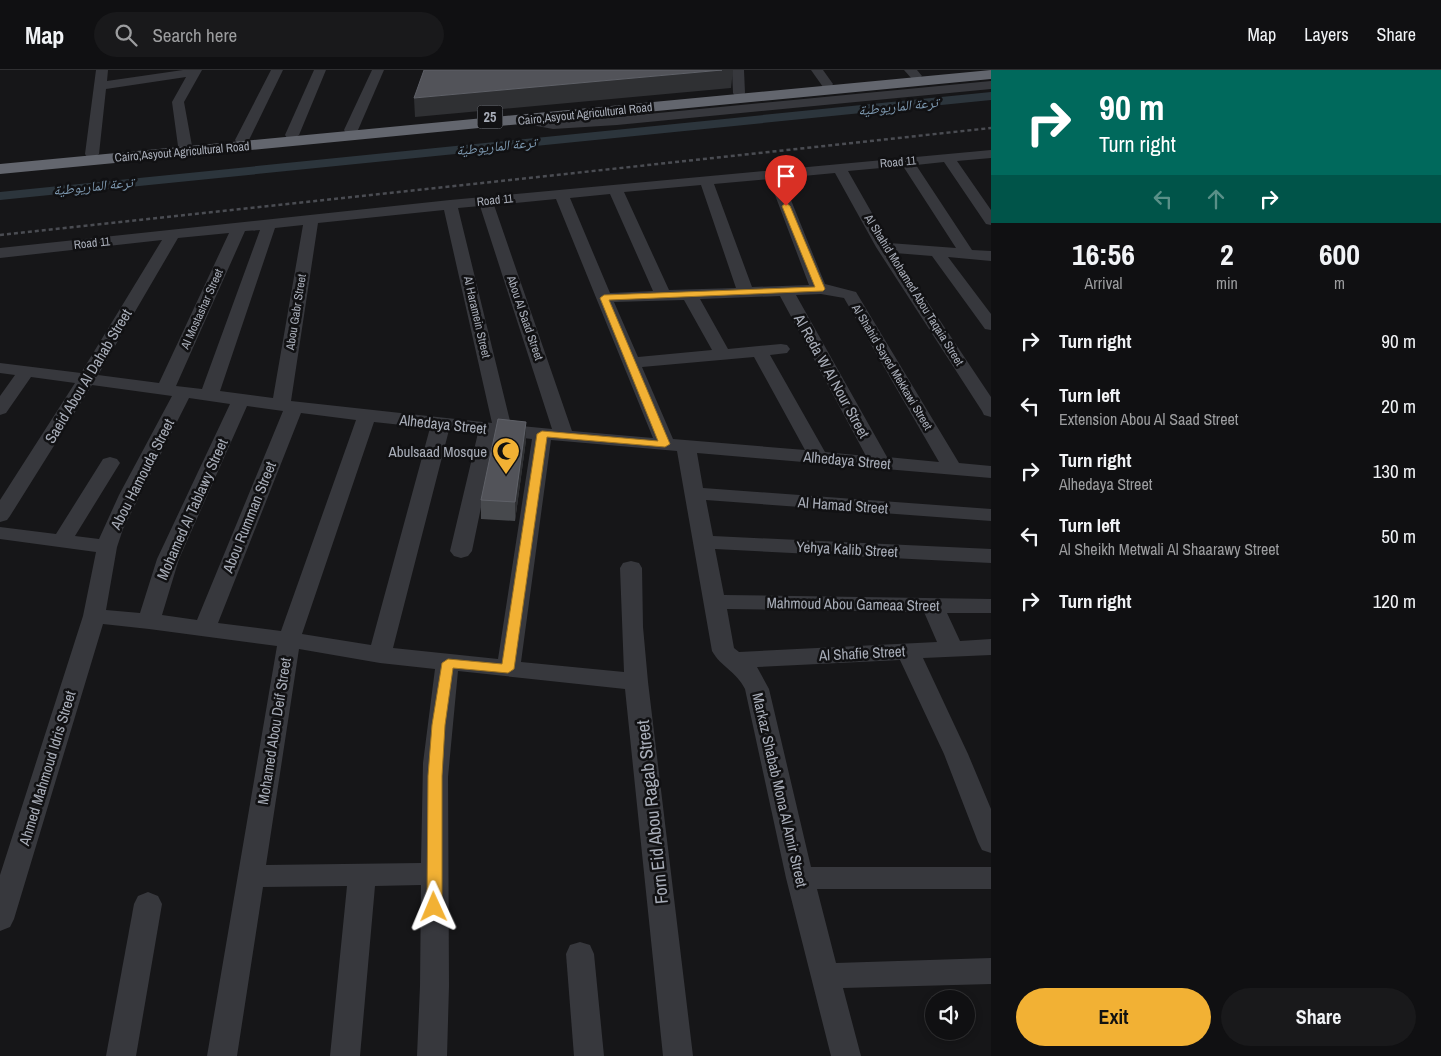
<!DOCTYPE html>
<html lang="en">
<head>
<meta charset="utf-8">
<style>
  :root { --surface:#101012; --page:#19191b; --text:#f1f3f6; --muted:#9c9d9f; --line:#303032; --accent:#f2b134 }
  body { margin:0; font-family:"Archivo Narrow","Noto Naskh Arabic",sans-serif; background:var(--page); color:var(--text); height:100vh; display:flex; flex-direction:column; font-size:19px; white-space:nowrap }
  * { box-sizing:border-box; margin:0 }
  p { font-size:16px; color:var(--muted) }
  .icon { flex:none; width:28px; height:28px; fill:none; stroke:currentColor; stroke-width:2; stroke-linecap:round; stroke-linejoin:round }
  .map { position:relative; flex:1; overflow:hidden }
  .sheet { display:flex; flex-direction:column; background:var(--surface); width:450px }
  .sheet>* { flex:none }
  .hud { background:#00695c; color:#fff; overflow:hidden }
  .controls { position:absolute; left:925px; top:920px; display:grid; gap:10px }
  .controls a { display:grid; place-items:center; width:50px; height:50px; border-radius:50%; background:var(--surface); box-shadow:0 2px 8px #0003,0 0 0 1px var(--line); font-size:25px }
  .pin { position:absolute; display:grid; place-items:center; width:42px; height:42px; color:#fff; margin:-51px -21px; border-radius:50% 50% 50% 0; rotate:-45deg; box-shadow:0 0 5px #0007 }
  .pin .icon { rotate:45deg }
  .me { position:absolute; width:55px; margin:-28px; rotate:359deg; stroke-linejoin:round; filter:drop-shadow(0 0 4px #0008) }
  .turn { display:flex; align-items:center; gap:18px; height:105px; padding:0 25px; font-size:22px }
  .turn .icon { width:65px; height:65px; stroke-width:2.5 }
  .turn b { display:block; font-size:35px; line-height:42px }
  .lanes { display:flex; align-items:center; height:48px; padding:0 25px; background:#0003; justify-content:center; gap:25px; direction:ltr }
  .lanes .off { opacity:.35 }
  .eta { display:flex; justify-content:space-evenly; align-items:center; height:85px; text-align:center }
  .eta b { font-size:30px; font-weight:700; line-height:35px }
  .button { display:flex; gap:10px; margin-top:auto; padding:10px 25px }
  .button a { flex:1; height:58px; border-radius:30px; background:var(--accent); color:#111; font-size:20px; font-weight:700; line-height:58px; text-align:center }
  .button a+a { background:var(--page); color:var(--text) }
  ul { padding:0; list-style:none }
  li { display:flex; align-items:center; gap:15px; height:65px; padding:0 25px }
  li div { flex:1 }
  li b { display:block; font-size:19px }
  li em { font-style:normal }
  header { display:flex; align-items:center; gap:30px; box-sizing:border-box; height:70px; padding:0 25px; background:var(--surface); border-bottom:1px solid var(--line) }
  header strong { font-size:24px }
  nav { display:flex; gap:28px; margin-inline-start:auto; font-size:18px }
  .search { width:350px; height:45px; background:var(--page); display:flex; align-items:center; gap:12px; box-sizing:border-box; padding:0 18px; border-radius:28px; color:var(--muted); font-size:19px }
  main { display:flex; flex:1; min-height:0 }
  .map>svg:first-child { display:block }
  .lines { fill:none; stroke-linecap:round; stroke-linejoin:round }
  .canal { fill:#2c353c; fill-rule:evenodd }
  .minor { fill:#37383d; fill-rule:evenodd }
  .highway { fill:#63666e; fill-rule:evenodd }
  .rail { stroke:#4a4c52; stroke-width:2.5; stroke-dasharray:4 3; stroke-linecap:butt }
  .wall { fill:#47494d }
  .shaded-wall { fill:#2f3033 }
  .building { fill:#525359; stroke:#5f6168 }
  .route { fill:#f2b134; stroke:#9d7322 }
  .labels { text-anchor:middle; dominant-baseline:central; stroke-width:5; stroke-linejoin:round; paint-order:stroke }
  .far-street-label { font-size:12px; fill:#a8adb8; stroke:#111113 }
  .far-water-label { font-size:14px; font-style:italic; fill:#7f9bb3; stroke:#111113 }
  .shield { fill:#111113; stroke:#7b7e86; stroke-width:1 }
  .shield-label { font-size:14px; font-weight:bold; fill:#a8adb8 }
  .street-label { font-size:15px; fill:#a8adb8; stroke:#111113 }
  .poi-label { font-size:15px; fill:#a8adb8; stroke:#111113; text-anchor:end }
  .near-street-label { font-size:18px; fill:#a8adb8; stroke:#111113 }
</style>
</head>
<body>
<header>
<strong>Map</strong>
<div class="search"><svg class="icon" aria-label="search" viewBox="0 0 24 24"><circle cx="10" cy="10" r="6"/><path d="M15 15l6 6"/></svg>Search here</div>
<nav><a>Map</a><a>Layers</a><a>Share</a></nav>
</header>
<main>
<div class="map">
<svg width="991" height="986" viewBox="0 0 991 986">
  <rect width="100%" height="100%" fill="#161618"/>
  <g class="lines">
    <path class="canal" d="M 991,22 L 991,30 L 0,130 L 0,122 Z"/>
    <g class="minor">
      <path d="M 96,0 L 108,0 L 107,11 L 183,0 L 202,0 L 184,32 L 192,76 L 190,79 L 180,79 L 178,76 L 172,32 L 186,7 L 106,19 L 99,84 L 92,88 L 87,87 L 85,84 Z"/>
      <path d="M 271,0 L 283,0 L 249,70 L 242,74 L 237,73 L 235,70 Z"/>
      <path d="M 314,0 L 326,0 L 299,65 L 292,69 L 287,68 L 285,65 Z"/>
      <path d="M 372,0 L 384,0 L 358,60 L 356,63 L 346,63 L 344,60 Z"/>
      <path d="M 732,0 L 744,0 L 745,23 L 743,26 L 735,26 L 733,23 Z"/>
      <path d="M 811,0 L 823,0 L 833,14 L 831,17 L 823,17 Z"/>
      <path d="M 904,0 L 917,0 L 922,6 L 916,10 L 912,9 Z"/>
      <path d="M 991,11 L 991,19 L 617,55 L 553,59 L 521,53 L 520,50 L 526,46 L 553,51 L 617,47 Z"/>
      <path d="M 991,80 L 991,88 L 957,91 L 991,140 L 991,155 L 986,154 L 944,92 L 916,95 L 972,180 L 991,181 L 991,191 L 948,187 L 991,244 L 991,260 L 985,259 L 932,186 L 895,183 L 991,327 L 991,347 L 984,345 L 982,341 L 876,177 L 835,103 L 782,108 L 825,214 L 856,222 L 959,393 L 991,396 L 991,408 L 697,383 L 703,418 L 991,439 L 991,451 L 706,430 L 713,466 L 991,479 L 991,493 L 715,479 L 724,525 L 991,529 L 991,543 L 947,543 L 960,571 L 991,569 L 991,585 L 923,588 L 968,684 L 991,739 L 991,783 L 982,780 L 978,772 L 944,684 L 900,590 L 757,597 L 769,619 L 811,797 L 991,797 L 991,819 L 817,819 L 836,893 L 991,888 L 991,914 L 843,918 L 861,986 L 831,986 L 786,808 L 745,619 C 736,601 721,597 712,581 L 677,381 L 551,370 L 521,592 L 624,602 L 620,498 L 623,493 L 631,491 L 639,493 L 642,498 L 643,557 L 648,612 L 693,986 L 663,986 L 625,619 L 458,601 L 448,707 L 449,916 L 447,986 L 417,986 L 420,916 L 421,815 L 375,816 L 360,986 L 330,986 L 347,816 L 263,817 L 237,986 L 207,986 L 277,576 L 149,559 L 103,554 L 14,849 L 10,857 L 0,861 L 0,805 L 83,546 L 96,482 L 0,469 L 0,457 L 56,464 L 103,389 L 110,387 L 117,389 L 120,393 L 75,466 L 99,469 L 119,425 L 172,326 L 92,315 L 10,446 L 7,450 L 0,452 L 0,430 L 75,313 L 31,307 L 6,343 L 0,345 L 0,326 L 15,305 L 0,303 L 0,293 L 81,303 L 162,170 L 0,188 L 0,178 L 450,130 ZM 903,96 L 956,178 L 889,173 L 848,101 ZM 769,109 L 809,215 L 752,217 L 714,114 ZM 701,115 L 736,218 L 669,220 L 624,122 ZM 610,124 L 653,221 L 610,223 L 570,128 ZM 556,129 L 653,368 L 572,361 L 494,135 ZM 480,136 L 552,359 L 511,355 L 458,138 ZM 444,140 L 492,353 L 291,331 L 318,153 ZM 303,155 L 273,328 L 220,321 L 275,158 ZM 260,160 L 202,319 L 176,316 L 245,161 ZM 229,163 L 159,313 L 98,305 L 178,168 ZM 821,224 L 844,228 L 939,392 L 887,387 L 796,225 ZM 780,226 L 866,386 L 825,382 L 770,285 L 787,283 L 790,279 L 787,275 L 781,274 L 728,279 L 700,229 ZM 684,230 L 712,280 L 638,287 L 614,232 ZM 754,287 L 805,380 L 673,369 L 642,297 ZM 189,328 L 230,334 L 157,489 L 140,543 L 106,540 L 117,477 L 123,459 ZM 247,336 L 283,341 L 197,550 L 162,545 L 179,489 ZM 301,343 L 356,350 L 281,561 L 218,553 ZM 374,352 L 430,358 L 371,575 L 302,564 ZM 449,360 L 478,363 L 450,481 L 454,486 L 461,488 L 468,486 L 472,481 L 496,365 L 532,369 L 498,589 L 393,578 ZM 727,539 L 924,542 L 937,572 L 739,582 L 734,578 ZM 299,579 L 380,593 L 435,599 L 423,693 L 421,793 L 266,795 Z"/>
      <path d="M 148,822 L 158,826 L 162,834 L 136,986 L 106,986 L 134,834 L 138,826 Z"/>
      <path d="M 580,872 L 590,875 L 594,884 L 604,986 L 574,986 L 566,884 L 570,875 Z"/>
    </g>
    <path class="highway" d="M 991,0 L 991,9 L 0,104 L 0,94 Z"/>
    <path class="rail" d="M 0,165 L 991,58"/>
  </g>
  <path class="wall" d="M 526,370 L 515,451 L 481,449 L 481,430 Z"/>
  <g class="shaded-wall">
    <path d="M 722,0 L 733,0 L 731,18 L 415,47 L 414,28 Z"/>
    <path d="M 526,352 L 526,370 L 515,451 L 515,432 Z"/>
  </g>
  <g class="building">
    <path d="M 424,0 L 722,0 L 414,28 Z"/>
    <path d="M 498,349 L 526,352 L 515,432 L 481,430 Z"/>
  </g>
  <path class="route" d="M 786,133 L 790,136 L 825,219 L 823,221 L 609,230 L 670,374 L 665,377 L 547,367 L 514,599 L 508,603 L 453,598 L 445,655 L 442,706 L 442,837 L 440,841 L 434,843 L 429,841 L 427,837 L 428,706 L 432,655 L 442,593 L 448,589 L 502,594 L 537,364 L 542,361 L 658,371 L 600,228 L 604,225 L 815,217 L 782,136 Z"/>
  <defs>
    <g id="mosque-pin" transform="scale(1.4375)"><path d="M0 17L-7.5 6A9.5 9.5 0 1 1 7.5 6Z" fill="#f2b134" stroke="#111113"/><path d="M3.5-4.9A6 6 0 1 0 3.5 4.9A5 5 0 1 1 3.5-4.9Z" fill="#111"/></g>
  </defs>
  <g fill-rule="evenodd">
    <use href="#mosque-pin" x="506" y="381"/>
  </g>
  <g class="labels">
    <g class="far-street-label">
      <text transform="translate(585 44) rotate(-6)">Cairo,Asyout Agricultural Road</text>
      <text transform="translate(182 82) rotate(-5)">Cairo,Asyout Agricultural Road</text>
      <text transform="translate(898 92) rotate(-5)">Road 11</text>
      <text transform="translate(495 130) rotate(-6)">Road 11</text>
      <text transform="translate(92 173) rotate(-6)">Road 11</text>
      <text transform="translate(914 220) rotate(58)">Al Shahid Mohamed Abou Taqaia Street</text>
      <text transform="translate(202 239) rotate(-66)">Al Mostashar Street</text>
      <text transform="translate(296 242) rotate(-81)">Abou Gabr Street</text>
      <text transform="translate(477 247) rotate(77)">Al Haramein Street</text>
      <text transform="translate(525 248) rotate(71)">Abou Al Saad Street</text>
      <text transform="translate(892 297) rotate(59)">Al Shahid Sayed Mekkawi Street</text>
    </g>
    <g class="far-water-label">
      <text transform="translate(898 36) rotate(-6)">ترعة الماريوطية</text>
      <text transform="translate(496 76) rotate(-6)">ترعة الماريوطية</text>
      <text transform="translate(93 116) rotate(-6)">ترعة الماريوطية</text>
    </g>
    <rect class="shield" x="477.5" y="35.5" width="25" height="23" rx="4"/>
    <g class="shield-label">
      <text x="490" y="47">25</text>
    </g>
    <g class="street-label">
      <text transform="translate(88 306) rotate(-59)">Saeid Abou Al Dahab Street</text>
      <text transform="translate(832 306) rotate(61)">Al Reda W Al Nour Street</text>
      <text transform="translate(443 354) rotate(6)">Alhedaya Street</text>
      <text transform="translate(847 390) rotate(5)">Alhedaya Street</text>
      <text transform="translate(142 404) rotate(-63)">Abou Hamouda Street</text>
      <text transform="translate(843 435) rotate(4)">Al Hamad Street</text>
      <text transform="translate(192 439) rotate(-66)">Mohamed Al Tablawy Street</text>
      <text transform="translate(249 447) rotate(-68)">Abou Rumman Street</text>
      <text transform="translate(847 479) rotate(3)">Yehya Kalib Street</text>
      <text transform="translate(853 534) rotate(1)">Mahmoud Abou Gameaa Street</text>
      <text transform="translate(862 583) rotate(-3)">Al Shafie Street</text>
      <text transform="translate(274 661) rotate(-81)">Mohamed Abou Deif Street</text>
      <text transform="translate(47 698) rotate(-73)">Ahmed Mahmoud Idris Street</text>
      <text transform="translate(780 720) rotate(77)">Markaz Shabab Mona Al Amir Street</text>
    </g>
    <g class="poi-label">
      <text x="487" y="381">Abulsaad Mosque</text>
    </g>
    <g class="near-street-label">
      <text transform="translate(652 742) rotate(-96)">Forn Eid Abou Ragab Street</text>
    </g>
  </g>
</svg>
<div class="controls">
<a><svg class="icon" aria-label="sound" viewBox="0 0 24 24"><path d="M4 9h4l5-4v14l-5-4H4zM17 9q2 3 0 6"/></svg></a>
</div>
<div class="pin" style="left:786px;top:136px;background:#d93025"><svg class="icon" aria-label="arrive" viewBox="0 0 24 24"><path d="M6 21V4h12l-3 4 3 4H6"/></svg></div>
<svg class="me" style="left:434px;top:837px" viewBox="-20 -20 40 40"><path d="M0-17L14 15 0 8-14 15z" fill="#f2b134" stroke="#fff" stroke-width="4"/></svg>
</div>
<section class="sheet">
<div class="hud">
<div class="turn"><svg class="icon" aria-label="right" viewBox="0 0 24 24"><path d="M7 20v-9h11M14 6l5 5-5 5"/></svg><div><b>90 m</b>Turn right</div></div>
<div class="lanes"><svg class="icon off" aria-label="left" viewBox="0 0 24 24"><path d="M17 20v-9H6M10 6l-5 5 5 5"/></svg><svg class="icon off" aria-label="ahead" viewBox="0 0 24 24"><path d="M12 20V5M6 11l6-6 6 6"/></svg><svg class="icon" aria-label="right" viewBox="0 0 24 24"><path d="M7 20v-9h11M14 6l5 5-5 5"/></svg></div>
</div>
<div class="eta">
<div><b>16:56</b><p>Arrival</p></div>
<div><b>2</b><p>min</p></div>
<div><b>600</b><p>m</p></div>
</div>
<ul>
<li><svg class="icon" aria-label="right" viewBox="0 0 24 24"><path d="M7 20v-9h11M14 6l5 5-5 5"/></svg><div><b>Turn right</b></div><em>90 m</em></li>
<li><svg class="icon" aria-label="left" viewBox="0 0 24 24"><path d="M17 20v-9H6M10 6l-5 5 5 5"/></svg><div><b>Turn left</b><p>Extension Abou Al Saad Street</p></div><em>20 m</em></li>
<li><svg class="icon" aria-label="right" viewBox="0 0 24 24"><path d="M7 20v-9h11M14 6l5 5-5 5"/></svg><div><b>Turn right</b><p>Alhedaya Street</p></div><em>130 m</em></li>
<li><svg class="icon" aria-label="left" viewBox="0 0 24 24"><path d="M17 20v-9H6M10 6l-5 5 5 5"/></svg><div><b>Turn left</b><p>Al Sheikh Metwali Al Shaarawy Street</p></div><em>50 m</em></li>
<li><svg class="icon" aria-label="right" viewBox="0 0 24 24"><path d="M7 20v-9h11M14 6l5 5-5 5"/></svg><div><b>Turn right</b></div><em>120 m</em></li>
</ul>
<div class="button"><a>Exit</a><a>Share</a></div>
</section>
</main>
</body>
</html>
